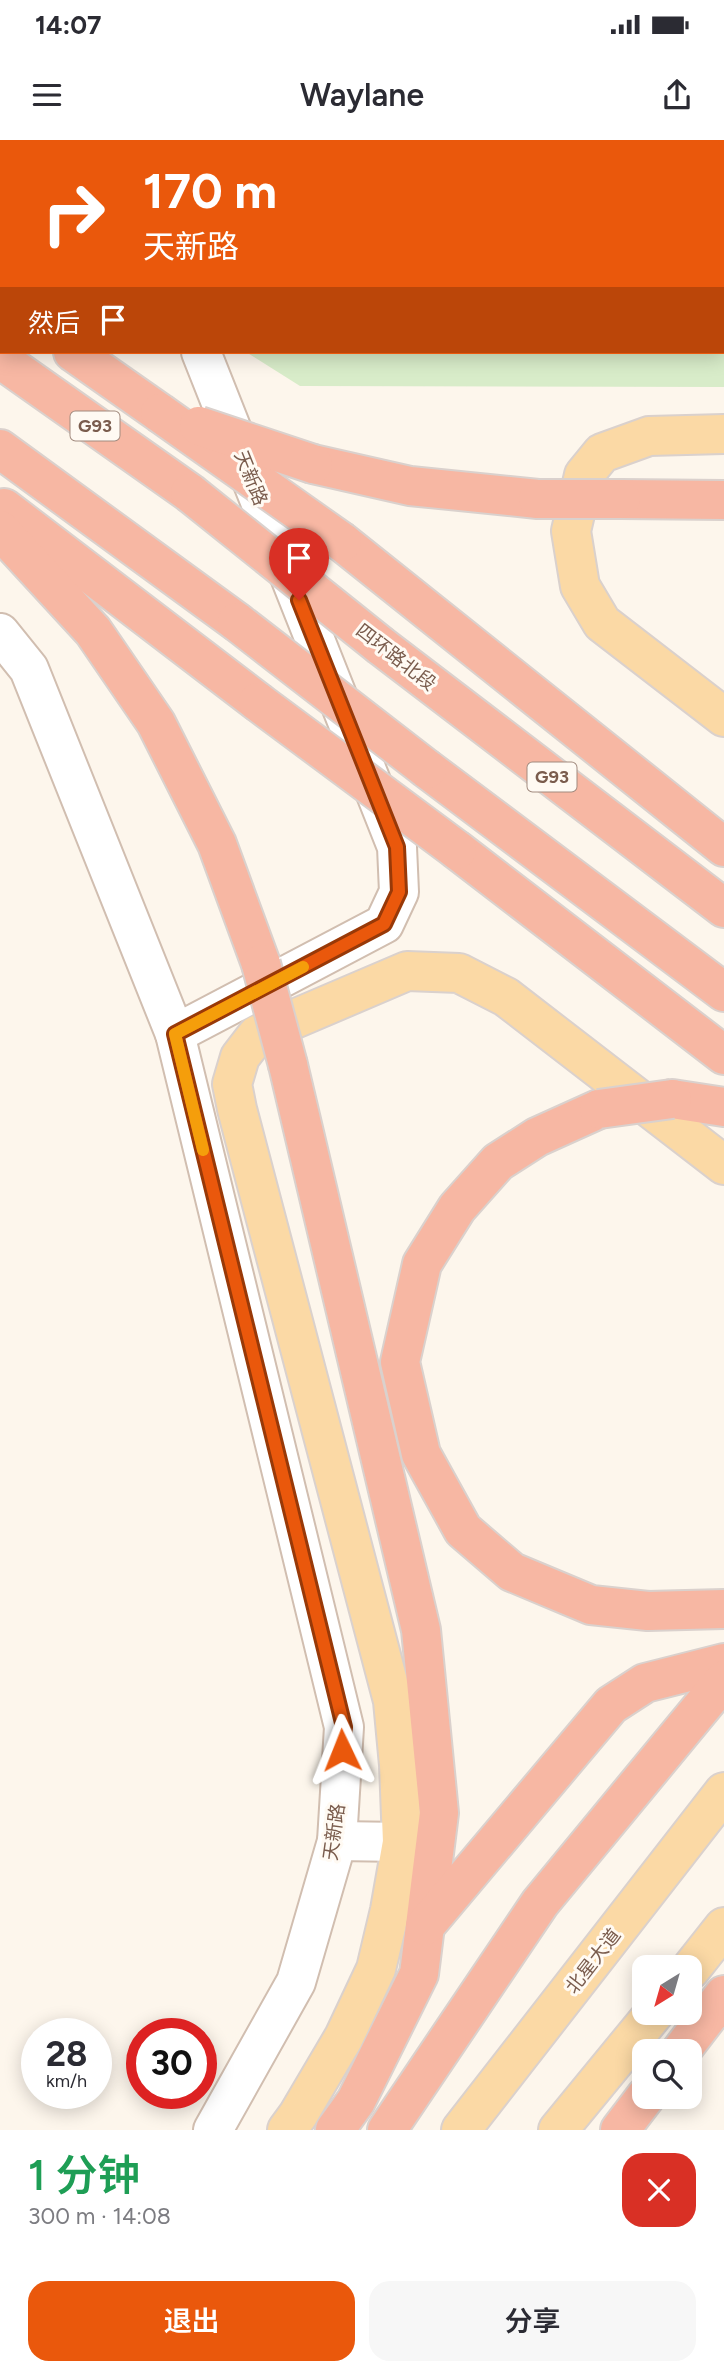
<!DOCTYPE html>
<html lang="zh">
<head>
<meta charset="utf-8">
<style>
  :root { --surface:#fff; --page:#f7f7f7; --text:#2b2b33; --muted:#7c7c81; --accent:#ea580c }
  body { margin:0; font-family:Figtree,"Noto Sans SC",sans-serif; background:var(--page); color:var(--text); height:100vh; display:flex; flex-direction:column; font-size:26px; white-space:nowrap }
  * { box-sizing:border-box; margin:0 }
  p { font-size:23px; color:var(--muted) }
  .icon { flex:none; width:38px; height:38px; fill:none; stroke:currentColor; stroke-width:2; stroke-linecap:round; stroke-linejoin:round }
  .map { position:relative; height:1990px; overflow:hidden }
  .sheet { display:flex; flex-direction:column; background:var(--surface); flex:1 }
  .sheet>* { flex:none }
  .hud { position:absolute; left:0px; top:0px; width:724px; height:214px; box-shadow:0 4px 18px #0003; background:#ea580c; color:#fff; overflow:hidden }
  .needle { width:46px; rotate:217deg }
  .tools { position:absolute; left:632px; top:1815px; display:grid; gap:14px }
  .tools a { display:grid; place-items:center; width:70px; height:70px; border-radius:14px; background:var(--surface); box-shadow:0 4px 18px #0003; font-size:35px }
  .speed { position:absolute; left:21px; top:1878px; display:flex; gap:14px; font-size:35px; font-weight:700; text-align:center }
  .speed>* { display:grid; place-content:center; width:91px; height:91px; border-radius:50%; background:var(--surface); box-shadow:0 4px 18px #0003; line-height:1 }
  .speed small { font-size:18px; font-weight:400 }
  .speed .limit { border:10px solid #d22; background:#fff; color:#111 }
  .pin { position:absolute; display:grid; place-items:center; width:60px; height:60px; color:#fff; margin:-72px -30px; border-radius:50% 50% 50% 0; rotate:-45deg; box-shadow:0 0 7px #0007 }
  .pin .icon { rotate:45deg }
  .me { position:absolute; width:77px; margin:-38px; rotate:358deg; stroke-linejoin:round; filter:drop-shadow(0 0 5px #0008) }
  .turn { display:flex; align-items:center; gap:24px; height:147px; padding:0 28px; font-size:32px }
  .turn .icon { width:91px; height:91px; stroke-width:2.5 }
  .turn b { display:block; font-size:49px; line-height:60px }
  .then { display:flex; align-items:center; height:66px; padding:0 28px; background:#0003; gap:14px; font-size:26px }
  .round { display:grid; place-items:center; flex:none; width:74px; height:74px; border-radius:21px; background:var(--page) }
  .headline { display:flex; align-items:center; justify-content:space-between; height:119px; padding:0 28px }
  h1 { font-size:42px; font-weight:600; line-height:52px; color:#1e9e55 }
  .primary-button { display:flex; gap:14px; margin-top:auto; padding:14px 28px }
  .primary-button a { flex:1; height:80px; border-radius:21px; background:var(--accent); color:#fff; font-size:28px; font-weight:600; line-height:80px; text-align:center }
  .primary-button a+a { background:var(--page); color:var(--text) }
  .status { display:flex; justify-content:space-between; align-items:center; height:49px; padding:0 35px; background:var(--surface); direction:ltr }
  .status svg { height:19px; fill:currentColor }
  header { display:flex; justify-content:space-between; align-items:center; height:91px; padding:0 28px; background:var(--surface); font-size:32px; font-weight:600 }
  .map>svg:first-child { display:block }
  .green { fill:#d8ecc9 }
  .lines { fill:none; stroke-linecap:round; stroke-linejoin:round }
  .minor-casing { stroke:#d1beb0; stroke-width:42 }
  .major-casing { stroke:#dad1cd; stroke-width:42 }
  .highway-casing { stroke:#dad1cd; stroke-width:42 }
  .minor { stroke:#fff; stroke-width:38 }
  .major { stroke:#fbd9a5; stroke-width:38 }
  .highway { stroke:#f7b7a3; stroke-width:38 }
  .highway-bridge-casing { stroke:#dad1cd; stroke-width:42; stroke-linecap:butt }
  .highway-bridge { stroke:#f7b7a3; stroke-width:38 }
  .route-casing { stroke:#983908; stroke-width:18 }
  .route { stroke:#ea580c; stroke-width:12 }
  .slow { stroke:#f59e0b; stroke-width:12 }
  .labels { text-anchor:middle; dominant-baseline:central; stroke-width:6; stroke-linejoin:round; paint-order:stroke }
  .shield { fill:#fffaf3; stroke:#a28b7f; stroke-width:2 }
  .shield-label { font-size:18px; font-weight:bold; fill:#7a5c4d }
  .street-label { font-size:19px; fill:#7a5c4d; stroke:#fffaf3 }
</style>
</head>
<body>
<div class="status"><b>14:07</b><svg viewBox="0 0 49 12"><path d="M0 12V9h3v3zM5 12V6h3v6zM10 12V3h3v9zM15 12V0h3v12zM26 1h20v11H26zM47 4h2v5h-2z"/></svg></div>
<header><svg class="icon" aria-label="menu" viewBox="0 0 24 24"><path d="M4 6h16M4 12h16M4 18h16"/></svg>Waylane<svg class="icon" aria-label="share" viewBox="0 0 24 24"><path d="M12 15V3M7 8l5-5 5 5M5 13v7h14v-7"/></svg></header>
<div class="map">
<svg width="724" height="1990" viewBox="0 0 724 1990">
  <rect width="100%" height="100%" fill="#fdf6ec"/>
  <path class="green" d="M 0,0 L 724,0 L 724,247 L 300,246 L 246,212 L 723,212 L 723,2 L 2,2 L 2,54 L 0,53 Z"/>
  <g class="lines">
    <g class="minor-casing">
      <g id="minor">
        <path d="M 112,0 L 113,2"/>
        <path d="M 201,212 L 397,707 L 399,752 L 384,784 L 175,894 L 344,1587 L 337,1701 L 296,1842 L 213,1990"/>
        <path d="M 0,493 L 29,529 L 175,894"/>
        <path d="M 337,1701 L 402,1702"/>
      </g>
    </g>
    <g class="major-casing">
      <g id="major">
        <path d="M 724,294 L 649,296 L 602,313 L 584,335 L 571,391 L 580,446 L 602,483 L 724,577"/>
        <path d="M 690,1830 L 724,1787"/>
        <path d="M 287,1990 L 298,1975 L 344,1897 L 376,1829 L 390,1770 L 402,1702 L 399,1625 L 393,1561 L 237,969 L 232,944 L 240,917 L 257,895 L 407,831 L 459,833 L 506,857 L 724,1025"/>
        <path d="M 461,1990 L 724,1652"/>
        <path d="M 558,1990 L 655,1872"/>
      </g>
    </g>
    <g class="highway-casing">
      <g id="highway">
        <path d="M 0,161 L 2,162"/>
        <path d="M 73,212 L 160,273"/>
        <path d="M 0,219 L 190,353"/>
        <path d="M 0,309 L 237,482"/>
        <path d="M 313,324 L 410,346 L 538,359"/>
        <path d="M 621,359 L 724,360"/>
        <path d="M 4,368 L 258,562"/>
        <path d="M 0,390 L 93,491 L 156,583 L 217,704 L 261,824"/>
        <path d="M 342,402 L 724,707"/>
        <path d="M 381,506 L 724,768"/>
        <path d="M 427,629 L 724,852"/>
        <path d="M 457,710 L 724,915"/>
        <path d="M 288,925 L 421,1490 L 439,1673 L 419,1834 L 356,1961 L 335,1990"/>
        <path d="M 672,959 L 724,967"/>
        <path d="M 599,969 L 537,997 L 498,1022 L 457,1068 L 422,1124 L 400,1222 L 421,1314 L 463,1390 L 512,1432 L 591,1465 L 648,1471 L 724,1469"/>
        <path d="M 425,1786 L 611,1565 L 645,1543 L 724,1523"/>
        <path d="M 681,1911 L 724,1855"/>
        <path d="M 387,1990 L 540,1763 L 724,1540"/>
        <path d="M 620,1990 L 646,1956"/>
      </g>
    </g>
    <use href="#minor" class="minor"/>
    <use href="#major" class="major"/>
    <use href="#highway" class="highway"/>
    <g class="highway-bridge-casing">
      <g id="highway-bridge">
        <path d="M 160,273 L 342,402"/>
        <path d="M 199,286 L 313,324"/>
        <path d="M 190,353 L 381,506"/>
        <path d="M 538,359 L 621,359"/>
        <path d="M 237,482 L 427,629"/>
        <path d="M 258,562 L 457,710"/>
        <path d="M 261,824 L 288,925"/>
        <path d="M 599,969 L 672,959"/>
      </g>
    </g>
    <use href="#highway-bridge" class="highway-bridge"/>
  </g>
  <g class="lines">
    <g class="route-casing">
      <path id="route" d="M 299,460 L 397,707 L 399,752 L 384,784 L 175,894 L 344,1587 L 342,1610"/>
    </g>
    <use href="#route" class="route"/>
    <path class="slow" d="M 203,1010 L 175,894 L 303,827"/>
  </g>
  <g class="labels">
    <g class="shield">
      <rect x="70.5" y="271.5" width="49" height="29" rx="5"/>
      <rect x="527.5" y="622.5" width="49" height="29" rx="5"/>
    </g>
    <g class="shield-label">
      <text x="95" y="286">G93</text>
      <text x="552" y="637">G93</text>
    </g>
    <g class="street-label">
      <text transform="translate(251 338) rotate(68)">天新路</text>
      <text transform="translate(396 517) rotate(38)">四环路北段</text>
      <text transform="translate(334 1692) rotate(-82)">天新路</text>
      <text transform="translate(593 1821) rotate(-52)">北星大道</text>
    </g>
  </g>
</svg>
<div class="tools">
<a><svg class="needle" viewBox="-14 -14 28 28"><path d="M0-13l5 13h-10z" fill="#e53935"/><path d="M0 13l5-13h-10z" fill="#7c7c81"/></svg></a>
<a><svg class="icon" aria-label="search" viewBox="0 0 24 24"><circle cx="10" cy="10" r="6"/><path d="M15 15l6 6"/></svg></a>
</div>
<div class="speed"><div>28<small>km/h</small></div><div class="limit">30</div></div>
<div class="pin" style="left:299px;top:460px;background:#d93025"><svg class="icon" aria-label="arrive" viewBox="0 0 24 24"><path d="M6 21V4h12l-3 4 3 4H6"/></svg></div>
<svg class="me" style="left:342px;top:1610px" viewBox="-20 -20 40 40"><path d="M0-17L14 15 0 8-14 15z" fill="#ea580c" stroke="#fff" stroke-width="4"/></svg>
<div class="hud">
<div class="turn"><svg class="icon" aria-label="right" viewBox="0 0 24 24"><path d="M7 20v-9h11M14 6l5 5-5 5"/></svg><div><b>170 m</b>天新路</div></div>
<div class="then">然后<svg class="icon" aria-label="arrive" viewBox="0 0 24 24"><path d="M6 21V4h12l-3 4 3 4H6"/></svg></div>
</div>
</div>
<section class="sheet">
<div class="headline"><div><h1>1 分钟</h1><p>300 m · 14:08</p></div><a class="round" style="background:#d93025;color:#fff"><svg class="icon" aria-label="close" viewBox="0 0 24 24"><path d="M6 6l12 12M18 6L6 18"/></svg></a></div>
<div class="primary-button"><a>退出</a><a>分享</a></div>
</section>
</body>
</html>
